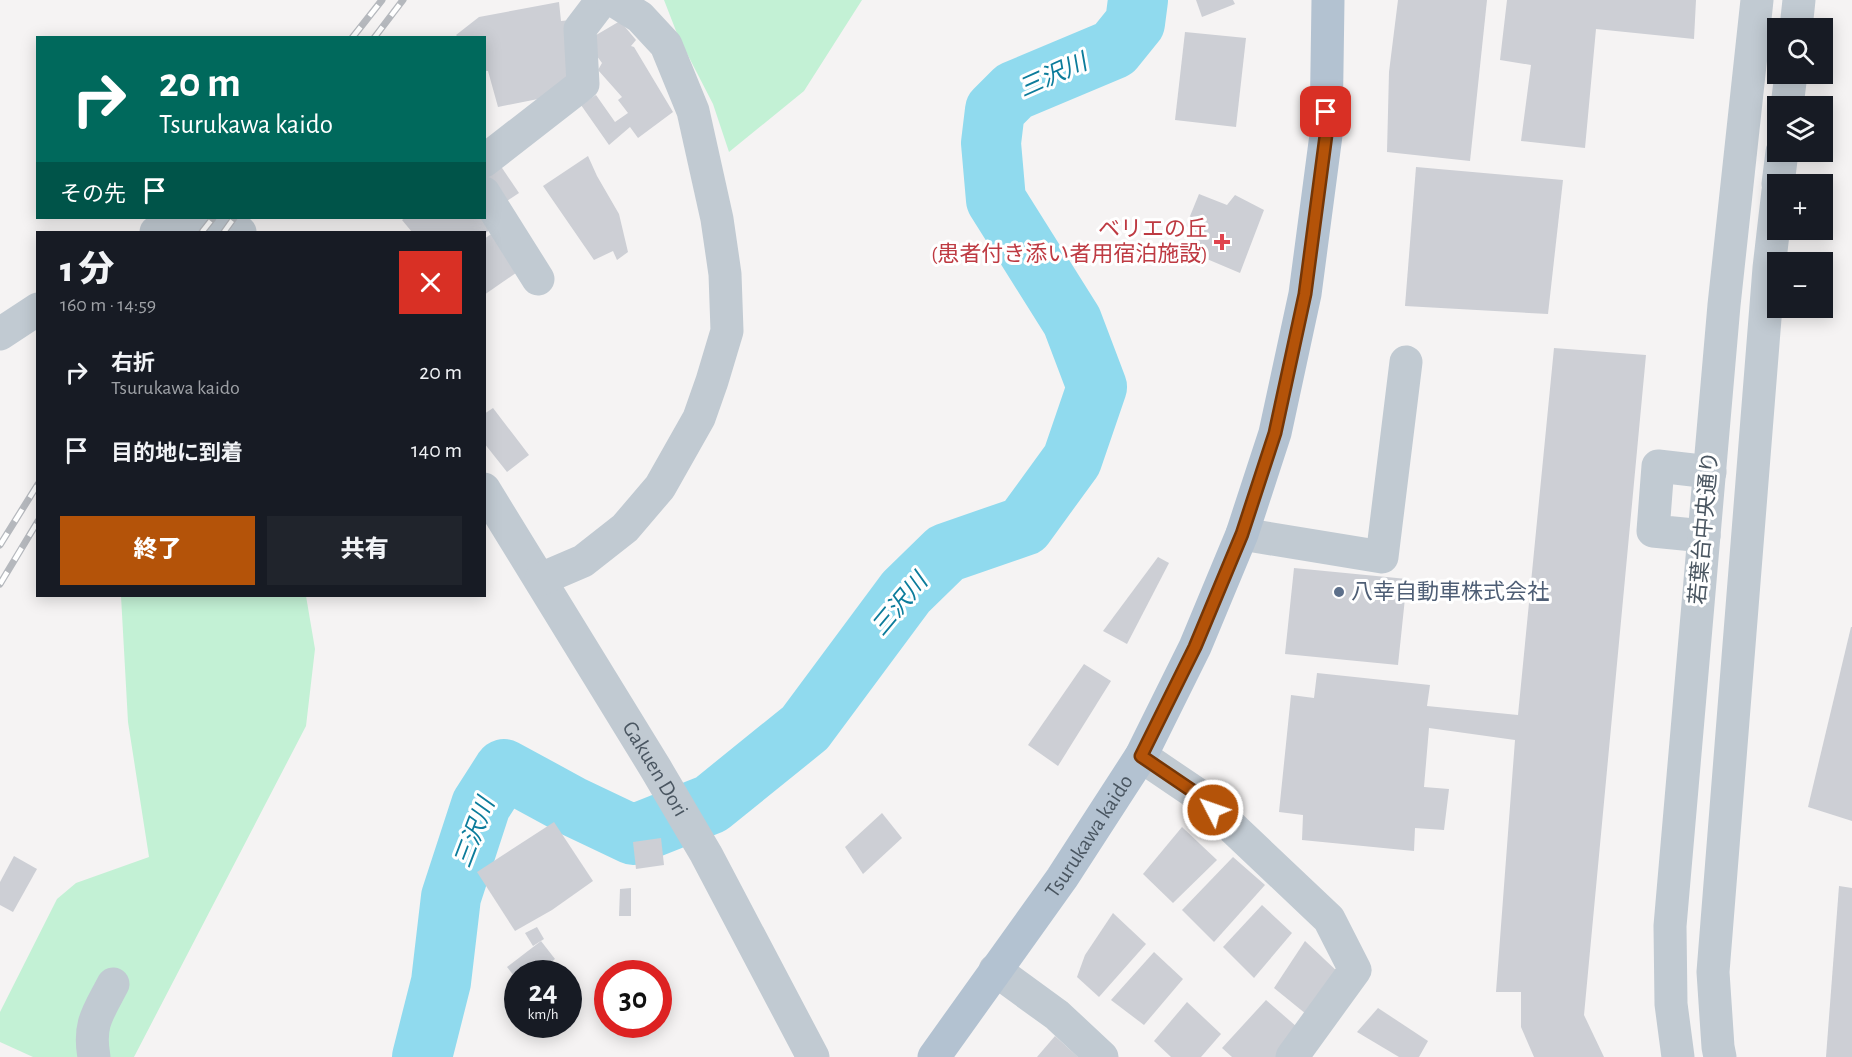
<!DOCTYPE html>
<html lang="ja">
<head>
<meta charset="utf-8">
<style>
  :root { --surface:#171b24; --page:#20242c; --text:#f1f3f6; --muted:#9ea1a6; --accent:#b45309 }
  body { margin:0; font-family:"Alegreya Sans","Noto Sans JP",sans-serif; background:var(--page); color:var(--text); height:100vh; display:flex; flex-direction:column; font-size:22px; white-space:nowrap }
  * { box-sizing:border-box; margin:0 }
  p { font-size:20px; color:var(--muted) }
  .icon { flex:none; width:33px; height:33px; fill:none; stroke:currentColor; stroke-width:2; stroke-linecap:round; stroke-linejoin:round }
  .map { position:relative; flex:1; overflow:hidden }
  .panel { position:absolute; left:36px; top:231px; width:450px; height:366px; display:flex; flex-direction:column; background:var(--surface); border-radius:0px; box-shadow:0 3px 15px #0003 }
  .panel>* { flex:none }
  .guide { position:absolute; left:36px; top:36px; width:450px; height:183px; border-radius:0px; box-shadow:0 3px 15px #0003; background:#00695c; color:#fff; overflow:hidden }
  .tools { position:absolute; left:1767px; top:18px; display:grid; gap:12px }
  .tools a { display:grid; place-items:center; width:66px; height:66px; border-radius:0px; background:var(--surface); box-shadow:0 3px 15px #0003; font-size:30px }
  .speed { position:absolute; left:504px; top:960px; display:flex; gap:12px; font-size:30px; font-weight:700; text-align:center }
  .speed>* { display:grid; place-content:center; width:78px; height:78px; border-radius:50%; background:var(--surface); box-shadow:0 3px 15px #0003; line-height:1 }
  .speed small { font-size:15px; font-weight:400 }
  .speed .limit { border:9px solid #d22; background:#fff; color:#111 }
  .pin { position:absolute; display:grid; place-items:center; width:51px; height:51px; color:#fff; margin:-26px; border-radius:12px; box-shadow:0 3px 9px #0006 }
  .me { position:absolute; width:66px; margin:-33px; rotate:311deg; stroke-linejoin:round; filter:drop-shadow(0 0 4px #0008) }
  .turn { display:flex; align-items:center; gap:21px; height:126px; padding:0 24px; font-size:27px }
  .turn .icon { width:78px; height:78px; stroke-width:2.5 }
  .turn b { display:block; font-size:42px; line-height:51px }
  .then { display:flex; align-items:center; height:57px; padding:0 24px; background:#0003; gap:12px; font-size:22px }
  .round { display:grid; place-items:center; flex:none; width:63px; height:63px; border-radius:0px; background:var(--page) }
  .head { display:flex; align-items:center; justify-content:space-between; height:102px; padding:0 24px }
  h1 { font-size:36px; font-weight:800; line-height:45px }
  .primary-button { display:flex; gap:12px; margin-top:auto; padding:12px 24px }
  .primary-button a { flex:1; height:69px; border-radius:0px; background:var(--accent); color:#fff; font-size:24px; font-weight:800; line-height:69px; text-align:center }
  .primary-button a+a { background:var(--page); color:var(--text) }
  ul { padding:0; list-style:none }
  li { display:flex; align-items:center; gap:18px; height:78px; padding:0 24px }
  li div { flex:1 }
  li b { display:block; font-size:22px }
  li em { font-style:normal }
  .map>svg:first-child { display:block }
  .green { fill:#c3f1d5 }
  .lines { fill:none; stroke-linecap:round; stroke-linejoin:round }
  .river { stroke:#90daee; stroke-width:60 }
  .building { fill:#cdcfd5 }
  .minor { stroke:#c1cad2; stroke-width:33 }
  .major { stroke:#b3c2d1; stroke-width:33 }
  .rail-casing { stroke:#b5b8bd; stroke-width:7 }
  .rail { stroke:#fff; stroke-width:4.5; stroke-dasharray:14; stroke-linecap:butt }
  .route-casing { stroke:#753606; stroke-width:15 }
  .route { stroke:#b45309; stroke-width:10 }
  .health-dot { fill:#e0444e; stroke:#fff; stroke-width:2 }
  .service-dot { fill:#5c6f8a; stroke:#fff; stroke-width:2 }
  .labels { text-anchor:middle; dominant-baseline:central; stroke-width:6; stroke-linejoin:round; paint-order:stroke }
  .health-label { font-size:22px; fill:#be3a42; stroke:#fff; text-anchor:end }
  .street-label { font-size:22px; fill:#4a5661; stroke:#fff }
  .service-label { font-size:22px; fill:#4e5e75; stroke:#fff; text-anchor:start }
  .water-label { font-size:24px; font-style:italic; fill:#0c7c9b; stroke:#fff }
</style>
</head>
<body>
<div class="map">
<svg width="1852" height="1057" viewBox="0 0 1852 1057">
  <rect width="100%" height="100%" fill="#f5f3f3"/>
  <g class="green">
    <path d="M 664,0 L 862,0 L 804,91 L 729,152 L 713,104 L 678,36 Z"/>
    <path d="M 121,596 L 306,596 L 315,649 L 306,726 L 134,1057 L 33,1057 L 0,1042 L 0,1012 L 57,899 L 76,883 L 149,857 L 128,722 Z"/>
  </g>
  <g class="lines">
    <path class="river" d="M 422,1057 L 441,982 L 451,897 L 481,805 L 504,769 L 572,806 L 633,835 L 711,804 L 805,728 L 906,592 L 946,553 L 1024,526 L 1072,460 L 1097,387 L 1072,321 L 996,200 L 991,143 L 995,110 L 1014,91 L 1114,49 L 1135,23 L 1138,0"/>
  </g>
  <g class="building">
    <path d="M 1196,0 L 1233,0 L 1235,4 L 1202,17 Z"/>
    <path d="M 1398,0 L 1487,0 L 1470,161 L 1387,152 L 1389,72 Z"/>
    <path d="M 1507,0 L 1696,0 L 1694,39 L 1596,29 L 1585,148 L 1521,141 L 1531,65 L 1500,60 Z"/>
    <path d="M 559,2 L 561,21 L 571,20 L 577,75 L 538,99 L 498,107 L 488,71 L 484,71 L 484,38 L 459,38 L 456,35 L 479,17 Z"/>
    <path d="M 620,21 L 636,40 L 631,46 L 634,47 L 673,112 L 638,138 L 630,127 L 609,145 L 581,105 L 596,95 L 615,122 L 628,113 L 618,100 L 622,97 L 598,70 L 602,63 L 586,41 Z"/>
    <path d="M 1185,32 L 1246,38 L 1236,127 L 1175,120 Z"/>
    <path d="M 588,156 L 597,176 L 619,214 L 628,252 L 617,260 L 613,251 L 594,260 L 543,186 Z"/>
    <path d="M 498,162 L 519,193 L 501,205 L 484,181 L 484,170 Z"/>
    <path d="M 1416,167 L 1563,180 L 1548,314 L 1405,306 Z"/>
    <path d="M 1199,194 L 1227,205 L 1235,195 L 1264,210 L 1240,273 L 1188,251 L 1196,232 L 1186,226 Z"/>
    <path d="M 405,218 L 484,218 L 494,227 L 484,234 L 484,232 L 412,232 L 402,220 Z"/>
    <path d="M 497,230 L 523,268 L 484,295 L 484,239 Z"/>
    <path d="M 1554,348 L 1646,355 L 1584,1015 L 1604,1057 L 1534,1057 L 1521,1027 L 1521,992 L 1496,992 L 1515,740 L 1429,728 L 1424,787 L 1449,789 L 1444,830 L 1415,828 L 1414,851 L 1302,840 L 1303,815 L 1279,812 L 1291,695 L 1314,698 L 1317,673 L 1430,685 L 1427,706 L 1518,715 Z"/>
    <path d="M 493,408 L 529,455 L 507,472 L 484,443 L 484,421 L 486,420 L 484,414 Z"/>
    <path d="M 1158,557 L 1169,563 L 1127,644 L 1103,631 Z"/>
    <path d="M 1294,568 L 1407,579 L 1398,665 L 1285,654 Z"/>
    <path d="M 1851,627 L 1852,627 L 1852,821 L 1808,807 Z"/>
    <path d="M 1084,664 L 1111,681 L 1058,766 L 1028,745 Z"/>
    <path d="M 882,813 L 902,838 L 863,874 L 845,847 Z"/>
    <path d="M 554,822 L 593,881 L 552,910 L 515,931 L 477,872 Z"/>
    <path d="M 1182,827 L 1217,860 L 1173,903 L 1143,874 Z"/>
    <path d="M 661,838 L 664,865 L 636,869 L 633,842 Z"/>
    <path d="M 14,856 L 37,869 L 13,912 L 0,905 L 0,882 Z"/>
    <path d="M 1233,857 L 1265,885 L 1214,942 L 1182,910 Z"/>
    <path d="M 1839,886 L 1852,888 L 1852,1057 L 1826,1057 Z"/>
    <path d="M 631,888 L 631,916 L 619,916 L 620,889 Z"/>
    <path d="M 1262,905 L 1292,933 L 1254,978 L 1223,947 Z"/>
    <path d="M 1113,913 L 1146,944 L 1099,997 L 1077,977 L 1085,955 Z"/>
    <path d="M 537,927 L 544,939 L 533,946 L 525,933 Z"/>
    <path d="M 541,941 L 555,959 L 536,974 L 518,974 L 518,981 L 507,967 Z"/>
    <path d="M 1305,941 L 1340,974 L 1311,1018 L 1274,988 Z"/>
    <path d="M 1154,952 L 1183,979 L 1144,1025 L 1111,1000 Z"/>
    <path d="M 1266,1000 L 1297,1027 L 1276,1057 L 1232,1057 L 1222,1048 Z"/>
    <path d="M 1187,1002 L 1221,1034 L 1201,1057 L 1171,1057 L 1154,1041 Z"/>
    <path d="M 1378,1008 L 1428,1041 L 1419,1057 L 1399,1057 L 1357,1032 Z"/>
    <path d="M 1055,1036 L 1078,1057 L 1037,1057 Z"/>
  </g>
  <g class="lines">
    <g class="minor">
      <path d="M 1796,28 L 1799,0"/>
      <path d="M 1787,106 L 1791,74"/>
      <path d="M 484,161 L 583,84 L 580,29 L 602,0"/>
      <path d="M 1778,184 L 1782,152"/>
      <path d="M 484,193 L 538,279"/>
      <path d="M 156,232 C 183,219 213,227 240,232"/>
      <path d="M 0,334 L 38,309"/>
      <path id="s1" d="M 484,489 L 656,769 L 706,854 L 813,1057"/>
      <path d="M 1242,534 L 1382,557 L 1406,362"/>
      <path d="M 1704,536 L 1653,531 L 1658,466 L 1710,472"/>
      <path d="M 541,579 L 583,561 L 625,528 L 660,487 L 699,418 L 712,381 L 727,331 L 725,274 L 717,219 L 693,111 L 666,45 L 640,17 L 613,0"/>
      <path d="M 1141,756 L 1197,794 L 1329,919 L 1355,970 L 1292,1057"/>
      <path d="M 995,970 L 1057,1015 L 1102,1057"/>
      <path d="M 94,1057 C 88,1024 98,1013 113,984"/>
      <path d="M 1678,1057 L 1671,1004 L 1670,926 L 1724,305 L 1757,0"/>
      <path d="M 1720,1057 L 1718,1047 L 1713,972 L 1769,268 L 1778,191"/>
    </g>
    <path class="major" id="s2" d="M 934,1057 L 1062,878 L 1141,756 L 1195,647 L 1242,534 L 1275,433 L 1305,294 L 1326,135 L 1328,0"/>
    <g class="rail-casing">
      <g id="rail">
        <path d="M 352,38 L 382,0"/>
        <path d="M 374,38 L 403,0"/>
        <path d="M 202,232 L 213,218"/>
        <path d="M 224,232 L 234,218"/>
        <path d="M 0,545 L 38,484"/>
        <path d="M 0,584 L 38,521"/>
      </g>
    </g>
    <use href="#rail" class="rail"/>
  </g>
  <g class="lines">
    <g class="route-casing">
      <path id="route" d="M 1213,810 L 1197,794 L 1141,756 L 1195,647 L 1242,534 L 1275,433 L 1305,294 L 1326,135 L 1326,112"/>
    </g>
    <use href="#route" class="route"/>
  </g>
  <path class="health-dot" d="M1219 233h6v6h6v6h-6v6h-6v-6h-6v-6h6z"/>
  <circle class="service-dot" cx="1339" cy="592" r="6"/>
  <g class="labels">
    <g class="health-label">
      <text x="1208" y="229">ベリエの丘<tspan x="1208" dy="25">(患者付き添い者用宿泊施設)</tspan></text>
    </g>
    <g class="street-label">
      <text transform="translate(1704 528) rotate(-85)">若葉台中央通り</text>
      <text stroke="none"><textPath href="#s1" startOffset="328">Gakuen Dori</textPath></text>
      <text stroke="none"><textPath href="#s2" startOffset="270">Tsurukawa kaido</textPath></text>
    </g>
    <g class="service-label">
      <text x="1351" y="592">八幸自動車株式会社</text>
    </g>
    <g class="water-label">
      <text transform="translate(1053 76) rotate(-24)">三沢川</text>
      <text transform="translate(900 605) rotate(-50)">三沢川</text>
      <text transform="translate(475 833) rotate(-69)">三沢川</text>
    </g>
  </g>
</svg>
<div class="tools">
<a><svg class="icon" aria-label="search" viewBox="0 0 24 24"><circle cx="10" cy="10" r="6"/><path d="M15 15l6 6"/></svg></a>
<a><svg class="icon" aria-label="layers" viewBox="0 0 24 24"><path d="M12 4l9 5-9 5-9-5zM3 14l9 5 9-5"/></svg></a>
<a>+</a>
<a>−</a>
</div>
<div class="speed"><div>24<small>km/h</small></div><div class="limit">30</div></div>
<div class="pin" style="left:1326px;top:112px;background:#d93025"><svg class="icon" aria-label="arrive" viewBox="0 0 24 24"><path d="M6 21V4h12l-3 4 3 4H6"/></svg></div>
<svg class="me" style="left:1213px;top:810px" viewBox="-20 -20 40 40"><circle r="17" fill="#b45309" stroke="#fff" stroke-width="3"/><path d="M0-11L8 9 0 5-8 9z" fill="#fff"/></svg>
<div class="guide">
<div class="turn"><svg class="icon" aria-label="right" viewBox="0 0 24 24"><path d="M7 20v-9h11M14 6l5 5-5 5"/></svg><div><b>20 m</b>Tsurukawa kaido</div></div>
<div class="then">その先<svg class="icon" aria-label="arrive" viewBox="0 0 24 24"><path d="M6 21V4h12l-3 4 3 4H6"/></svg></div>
</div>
<section class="panel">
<div class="head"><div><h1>1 分</h1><p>160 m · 14:59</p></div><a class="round" style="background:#d93025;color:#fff"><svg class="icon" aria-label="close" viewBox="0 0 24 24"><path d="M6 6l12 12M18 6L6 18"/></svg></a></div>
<ul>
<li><svg class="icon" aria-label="right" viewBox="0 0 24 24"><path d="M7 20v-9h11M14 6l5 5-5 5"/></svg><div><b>右折</b><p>Tsurukawa kaido</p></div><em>20 m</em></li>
<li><svg class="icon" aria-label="arrive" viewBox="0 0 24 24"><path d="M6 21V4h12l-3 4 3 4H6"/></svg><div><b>目的地に到着</b></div><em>140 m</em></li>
</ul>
<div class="primary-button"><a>終了</a><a>共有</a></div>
</section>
</div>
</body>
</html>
